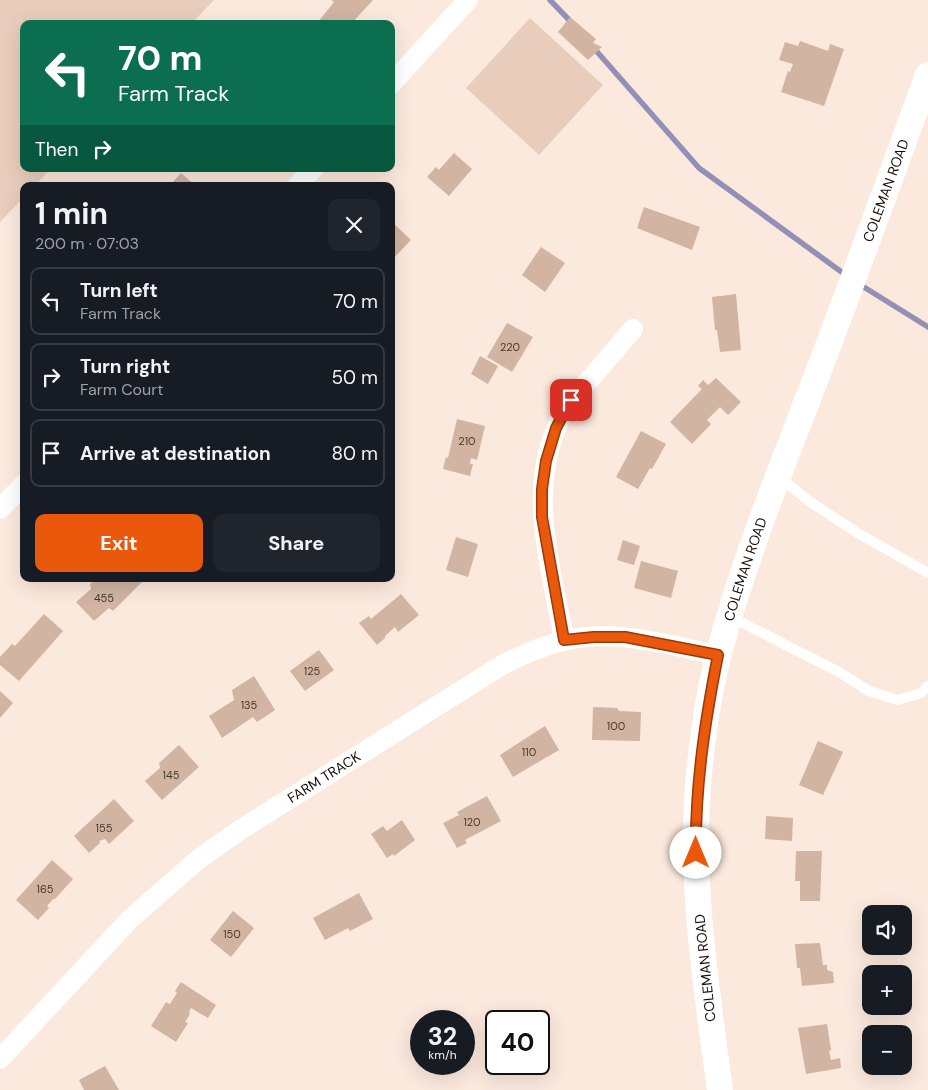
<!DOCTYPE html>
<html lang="en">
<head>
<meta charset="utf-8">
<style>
  :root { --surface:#171b24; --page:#20242c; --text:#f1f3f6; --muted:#9ea1a6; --line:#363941; --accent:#ea580c }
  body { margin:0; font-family:"DM Sans",sans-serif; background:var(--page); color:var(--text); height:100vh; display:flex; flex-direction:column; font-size:19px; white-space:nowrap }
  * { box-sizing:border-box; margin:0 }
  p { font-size:16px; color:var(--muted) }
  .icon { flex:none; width:28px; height:28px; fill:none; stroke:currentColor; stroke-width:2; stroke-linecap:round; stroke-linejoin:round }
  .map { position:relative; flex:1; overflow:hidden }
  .details { position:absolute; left:20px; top:182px; width:375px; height:400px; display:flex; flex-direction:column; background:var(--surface); border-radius:10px; box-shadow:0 5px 20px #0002 }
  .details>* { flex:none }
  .hud { position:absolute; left:20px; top:20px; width:375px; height:152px; border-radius:10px; box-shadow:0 5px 20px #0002; background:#0b6e4f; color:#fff; overflow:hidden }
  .controls { position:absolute; left:862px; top:905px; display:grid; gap:10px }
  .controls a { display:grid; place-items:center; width:50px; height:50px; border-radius:10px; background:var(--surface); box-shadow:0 5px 20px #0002; font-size:25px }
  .speed { position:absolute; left:410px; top:1010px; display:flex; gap:10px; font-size:25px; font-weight:700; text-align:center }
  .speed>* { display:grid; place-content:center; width:65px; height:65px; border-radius:50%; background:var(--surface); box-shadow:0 5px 20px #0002; line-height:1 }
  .speed small { font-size:12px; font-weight:400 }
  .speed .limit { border:2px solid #111; border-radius:8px; background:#fff; color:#111 }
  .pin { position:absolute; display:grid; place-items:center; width:42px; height:42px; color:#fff; margin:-21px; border-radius:10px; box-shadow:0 2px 8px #0006 }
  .me { position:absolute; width:55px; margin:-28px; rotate:0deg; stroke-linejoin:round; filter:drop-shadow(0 0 4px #0008) }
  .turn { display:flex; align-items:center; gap:18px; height:105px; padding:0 15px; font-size:22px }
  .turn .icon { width:65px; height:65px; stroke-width:2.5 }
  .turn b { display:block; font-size:35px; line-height:42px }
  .then { display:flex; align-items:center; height:48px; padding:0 15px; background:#0003; gap:10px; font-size:19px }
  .round { display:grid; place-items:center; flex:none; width:52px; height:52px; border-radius:10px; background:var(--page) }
  .summary { display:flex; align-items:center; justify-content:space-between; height:85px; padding:0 15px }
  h1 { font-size:30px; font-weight:700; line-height:38px }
  .button { display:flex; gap:10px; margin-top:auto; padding:10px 15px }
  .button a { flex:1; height:58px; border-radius:10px; background:var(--accent); color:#fff; font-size:20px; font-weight:700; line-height:58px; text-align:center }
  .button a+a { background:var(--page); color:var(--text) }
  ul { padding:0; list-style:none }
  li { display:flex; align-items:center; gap:15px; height:68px; margin:0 10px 8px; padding:0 5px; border:2px solid var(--line); border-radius:10px }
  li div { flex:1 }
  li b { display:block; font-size:19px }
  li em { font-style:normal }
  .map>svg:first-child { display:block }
  .green { fill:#e9cdbc }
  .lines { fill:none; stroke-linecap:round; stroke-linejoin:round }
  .stream { stroke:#938fb7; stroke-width:5.5 }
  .building { fill:#d1b4a2 }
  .service { stroke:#fff; stroke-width:10 }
  .minor { stroke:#fff; stroke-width:20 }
  .tertiary { stroke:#fff; stroke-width:26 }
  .route-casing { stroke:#983908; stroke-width:12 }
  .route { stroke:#ea580c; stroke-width:9 }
  .labels { text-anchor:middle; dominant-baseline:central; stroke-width:4; stroke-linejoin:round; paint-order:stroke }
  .number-label { font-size:11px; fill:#46382e }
  .street-label { font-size:14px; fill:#180e08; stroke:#fbfbfb }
</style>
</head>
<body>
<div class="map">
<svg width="928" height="1090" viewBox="0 0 928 1090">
  <rect width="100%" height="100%" fill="#fce9de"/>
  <g class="green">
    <path d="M 0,0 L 214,0 L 191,24 L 24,24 L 24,169 L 51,169 L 34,186 L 24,186 L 24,197 L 0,222 Z"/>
    <path d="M 530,18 L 603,85 L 539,155 L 466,88 Z"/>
  </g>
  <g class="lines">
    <g class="stream">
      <path d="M 550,0 L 573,24"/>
      <path d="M 592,46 L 699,168 L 847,276"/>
      <path d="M 859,284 L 928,327"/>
    </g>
  </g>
  <g class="building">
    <path d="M 331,0 L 373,0 L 351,24 L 319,24 L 318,22 L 334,2 Z"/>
    <path d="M 570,17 L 596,39 L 593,43 L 602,47 L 588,60 L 558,32 Z"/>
    <path d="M 800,41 L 828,51 L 830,44 L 844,49 L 824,106 L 781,92 L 788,71 L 790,72 L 793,64 L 779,60 L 785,42 L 798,46 Z"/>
    <path d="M 454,153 L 472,169 L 449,196 L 427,177 L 436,167 L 439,170 Z"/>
    <path d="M 181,173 L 196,186 L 169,186 Z"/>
    <path d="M 644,207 L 700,227 L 692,250 L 637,228 Z"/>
    <path d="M 391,221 L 411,240 L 391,261 Z"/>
    <path d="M 541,247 L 565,263 L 545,292 L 522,275 Z"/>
    <path d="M 736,294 L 741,350 L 720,352 L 717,330 L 715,330 L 712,297 Z"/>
    <path d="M 507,323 L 533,337 L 512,372 L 487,357 Z"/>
    <path d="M 480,356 L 498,366 L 488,384 L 471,374 Z"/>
    <path d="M 716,378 L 741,402 L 728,415 L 720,407 L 707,420 L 711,424 L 692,444 L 670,422 L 702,389 L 698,386 L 703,380 L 708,385 Z"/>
    <path d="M 457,419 L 485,426 L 477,460 L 471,458 L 470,464 L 473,464 L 470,476 L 443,469 L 446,457 L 448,458 Z"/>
    <path d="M 641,431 L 666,444 L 652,469 L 650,468 L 638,489 L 616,477 Z"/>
    <path d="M 456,537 L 478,544 L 468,577 L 446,570 Z"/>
    <path d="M 623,540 L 640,546 L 634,565 L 617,560 Z"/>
    <path d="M 641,561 L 678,571 L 671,598 L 634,588 Z"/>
    <path d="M 96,579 L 145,579 L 113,611 L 109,608 L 94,621 L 76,602 L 91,589 L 90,584 Z"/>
    <path d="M 401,594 L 419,615 L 398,632 L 395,627 L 385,636 L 385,638 L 377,645 L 359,623 L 369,616 L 371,619 Z"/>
    <path d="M 44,614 L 63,631 L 19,681 L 0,665 L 0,657 L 12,644 L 15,646 Z"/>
    <path d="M 319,650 L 334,670 L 305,691 L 290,671 Z"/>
    <path d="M 254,676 L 275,710 L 257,722 L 253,717 L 222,738 L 209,716 L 234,700 L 232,690 Z"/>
    <path d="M 0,691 L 13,703 L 0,718 Z"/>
    <path d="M 593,707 L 617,708 L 619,711 L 641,712 L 640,741 L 592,740 Z"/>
    <path d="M 545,726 L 559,750 L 513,777 L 500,755 Z"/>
    <path d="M 818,741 L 843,752 L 823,795 L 799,785 Z"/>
    <path d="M 179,745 L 199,767 L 162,800 L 145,781 L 160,768 L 159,763 Z"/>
    <path d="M 487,796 L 501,821 L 465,840 L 467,843 L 457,848 L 443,823 L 459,815 L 457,812 Z"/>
    <path d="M 114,799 L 134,821 L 109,844 L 105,839 L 99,841 L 100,843 L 89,853 L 74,836 Z"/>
    <path d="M 766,816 L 793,818 L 792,841 L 765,839 Z"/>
    <path d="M 402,820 L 415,840 L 394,856 L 393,854 L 387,858 L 371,834 L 383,826 L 387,831 Z"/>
    <path d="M 796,851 L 822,851 L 820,901 L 800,901 L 800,881 L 795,881 Z"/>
    <path d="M 52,860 L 73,879 L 55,899 L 53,899 L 47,906 L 49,908 L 38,920 L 16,900 Z"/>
    <path d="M 359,893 L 373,919 L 350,931 L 348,928 L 325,940 L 313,918 Z"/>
    <path d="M 233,911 L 254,928 L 231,957 L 210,940 Z"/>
    <path d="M 820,943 L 823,965 L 827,965 L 827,970 L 833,972 L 834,983 L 802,986 L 800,968 L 797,968 L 795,944 Z"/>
    <path d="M 181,982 L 216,1005 L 208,1018 L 191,1008 L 189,1013 L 190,1014 L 185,1022 L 188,1023 L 176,1042 L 151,1026 L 166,1002 L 170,1004 L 177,993 L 175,991 Z"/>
    <path d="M 827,1024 L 831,1050 L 829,1051 L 831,1060 L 840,1058 L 841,1068 L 806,1074 L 798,1028 Z"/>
    <path d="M 105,1066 L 119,1090 L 84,1090 L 79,1080 Z"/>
  </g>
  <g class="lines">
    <g class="service">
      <path d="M 778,476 L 809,501 L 856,532 L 928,573"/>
      <path d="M 731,617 L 839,672 L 869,691 L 898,700 L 921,693 L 928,686"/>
    </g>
    <g class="minor">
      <path d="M 391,84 L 468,0"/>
      <path d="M 297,186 L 313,169"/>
      <path d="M 0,509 L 24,484"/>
      <path d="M 564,640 C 550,560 521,475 571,401 C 576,393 584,385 591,378 C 605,362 619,345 633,329"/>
      <path id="s1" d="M 0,1059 L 130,919 L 200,858 L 240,830 L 502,665 C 522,655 541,646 563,641 C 614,628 668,645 718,655"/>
    </g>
    <path class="tertiary" id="s2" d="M 720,1090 C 706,985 689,880 699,773 C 703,733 709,692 719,653 C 744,559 781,469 816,378 C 854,278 891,176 928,75"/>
  </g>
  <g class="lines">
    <g class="route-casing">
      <path id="route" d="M 571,400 L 556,428 L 546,461 L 542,489 L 542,517 L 564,640 L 594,637 L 625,637 L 718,655 C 705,721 695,786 696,853"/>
    </g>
    <use href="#route" class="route"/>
  </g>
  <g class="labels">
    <g class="number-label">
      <text x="510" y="347">220</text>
      <text x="467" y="441">210</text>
      <text x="104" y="598">455</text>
      <text x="312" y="671">125</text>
      <text x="249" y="705">135</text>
      <text x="616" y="726">100</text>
      <text x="529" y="752">110</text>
      <text x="171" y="775">145</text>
      <text x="472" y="822">120</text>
      <text x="104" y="828">155</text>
      <text x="45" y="889">165</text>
      <text x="232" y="934">150</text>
    </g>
    <g class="street-label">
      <text stroke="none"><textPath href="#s2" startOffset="932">COLEMAN ROAD</textPath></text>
      <text stroke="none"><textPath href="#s2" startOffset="528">COLEMAN ROAD</textPath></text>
      <text stroke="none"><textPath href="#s1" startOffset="432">FARM TRACK</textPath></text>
      <text transform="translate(705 968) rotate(-96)">COLEMAN ROAD</text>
    </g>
  </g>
</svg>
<div class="controls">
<a><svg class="icon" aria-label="sound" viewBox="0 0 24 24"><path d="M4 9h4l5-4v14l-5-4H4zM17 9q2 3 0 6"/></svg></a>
<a>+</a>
<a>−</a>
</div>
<div class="speed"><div>32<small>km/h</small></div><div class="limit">40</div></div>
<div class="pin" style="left:571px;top:400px;background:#d93025"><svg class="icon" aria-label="arrive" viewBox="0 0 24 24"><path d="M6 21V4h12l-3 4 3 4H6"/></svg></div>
<svg class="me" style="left:696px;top:853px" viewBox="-20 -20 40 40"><circle r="19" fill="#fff"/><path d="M0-13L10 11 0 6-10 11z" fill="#ea580c"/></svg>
<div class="hud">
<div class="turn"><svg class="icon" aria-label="left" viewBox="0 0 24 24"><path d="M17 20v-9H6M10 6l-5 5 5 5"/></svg><div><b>70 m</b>Farm Track</div></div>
<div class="then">Then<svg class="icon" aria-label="right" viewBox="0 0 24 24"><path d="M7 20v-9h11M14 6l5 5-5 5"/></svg></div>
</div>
<section class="details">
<div class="summary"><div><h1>1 min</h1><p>200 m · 07:03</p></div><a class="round"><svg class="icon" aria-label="close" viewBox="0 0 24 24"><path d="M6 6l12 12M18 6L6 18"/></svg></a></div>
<ul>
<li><svg class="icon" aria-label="left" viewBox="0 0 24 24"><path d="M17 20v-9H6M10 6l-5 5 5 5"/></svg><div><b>Turn left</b><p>Farm Track</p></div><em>70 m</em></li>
<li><svg class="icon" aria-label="right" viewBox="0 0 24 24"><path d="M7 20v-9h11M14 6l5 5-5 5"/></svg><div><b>Turn right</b><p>Farm Court</p></div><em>50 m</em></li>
<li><svg class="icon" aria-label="arrive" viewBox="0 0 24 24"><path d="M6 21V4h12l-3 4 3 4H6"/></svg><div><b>Arrive at destination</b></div><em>80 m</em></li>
</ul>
<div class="button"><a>Exit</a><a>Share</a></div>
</section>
</div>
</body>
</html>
